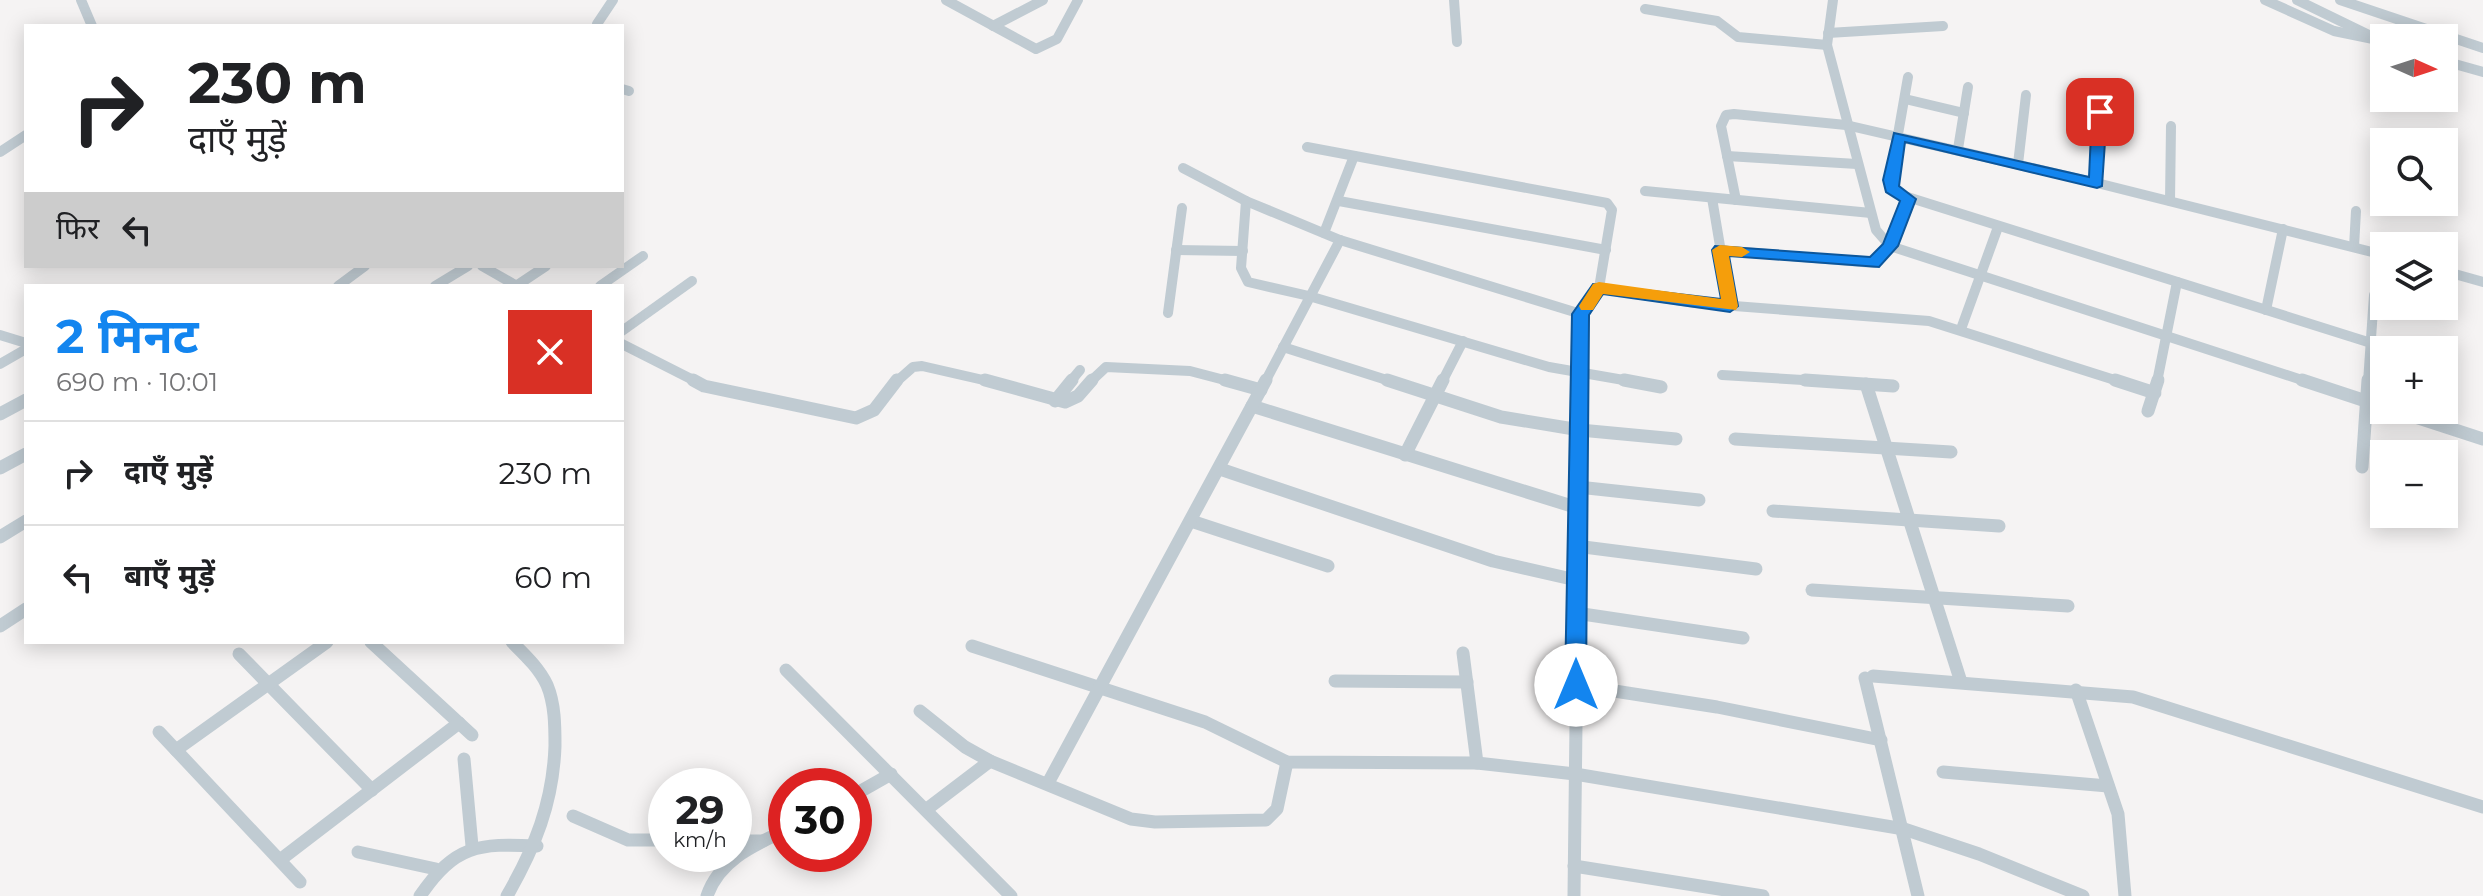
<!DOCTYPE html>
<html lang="hi">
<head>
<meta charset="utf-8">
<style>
  :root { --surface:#fff; --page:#f6f6f6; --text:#202124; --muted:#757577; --line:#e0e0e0; --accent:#1385ef }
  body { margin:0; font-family:Montserrat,"Noto Sans Devanagari",sans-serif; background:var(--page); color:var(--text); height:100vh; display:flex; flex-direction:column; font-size:30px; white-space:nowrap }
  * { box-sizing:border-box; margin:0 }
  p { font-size:26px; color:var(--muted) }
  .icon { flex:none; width:44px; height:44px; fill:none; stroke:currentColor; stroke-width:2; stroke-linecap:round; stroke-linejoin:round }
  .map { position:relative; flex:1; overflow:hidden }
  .sheet { position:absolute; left:24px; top:284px; width:600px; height:360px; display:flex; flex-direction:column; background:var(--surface); border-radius:0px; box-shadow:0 4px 20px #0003 }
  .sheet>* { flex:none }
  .top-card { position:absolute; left:24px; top:24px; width:600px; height:244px; border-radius:0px; box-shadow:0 4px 20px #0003; background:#fff; color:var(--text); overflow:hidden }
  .needle { width:52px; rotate:93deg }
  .buttons { position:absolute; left:2370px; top:24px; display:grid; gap:16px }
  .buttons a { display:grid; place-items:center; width:88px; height:88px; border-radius:0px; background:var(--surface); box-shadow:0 4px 20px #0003; font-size:40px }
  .speed { position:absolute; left:648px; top:768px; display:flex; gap:16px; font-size:40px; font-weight:700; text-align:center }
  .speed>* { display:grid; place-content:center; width:104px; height:104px; border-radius:50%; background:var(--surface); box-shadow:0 4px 20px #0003; line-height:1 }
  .speed small { font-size:20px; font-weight:400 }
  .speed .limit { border:12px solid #d22; background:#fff; color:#111 }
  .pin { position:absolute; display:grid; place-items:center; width:68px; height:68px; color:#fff; margin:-34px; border-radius:16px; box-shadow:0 4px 12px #0006 }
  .me { position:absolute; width:88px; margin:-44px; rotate:0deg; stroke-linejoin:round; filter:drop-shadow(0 0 6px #0008) }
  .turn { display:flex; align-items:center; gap:28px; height:168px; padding:0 32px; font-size:36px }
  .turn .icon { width:104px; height:104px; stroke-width:2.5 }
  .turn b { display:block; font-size:56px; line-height:68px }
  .then { display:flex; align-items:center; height:76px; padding:0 32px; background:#0003; gap:16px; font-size:30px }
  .round { display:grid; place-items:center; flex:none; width:84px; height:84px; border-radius:0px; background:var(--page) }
  .head { display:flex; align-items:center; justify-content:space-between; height:136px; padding:0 32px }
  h1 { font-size:48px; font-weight:700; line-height:60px; color:var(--accent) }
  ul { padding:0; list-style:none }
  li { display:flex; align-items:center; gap:24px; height:104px; padding:0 32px; border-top:2px solid var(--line) }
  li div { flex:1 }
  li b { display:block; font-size:30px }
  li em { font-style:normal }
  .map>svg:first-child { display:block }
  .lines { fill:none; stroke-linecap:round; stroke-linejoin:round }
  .minor-far1 { stroke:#c0cbd2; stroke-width:10 }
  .minor { stroke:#c0cbd2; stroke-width:13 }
  .route { fill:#1385ef; stroke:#0c569b; stroke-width:2 }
  .slow { fill:#f59e0b }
</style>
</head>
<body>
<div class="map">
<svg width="2483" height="896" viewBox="0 0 2483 896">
  <rect width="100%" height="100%" fill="#f5f3f3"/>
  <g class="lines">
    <g class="minor-far1">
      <path d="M 81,0 L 92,26"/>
      <path d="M 946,0 L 1036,49 L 1057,39 L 1078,0"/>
      <path d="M 1454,0 L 1457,42"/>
      <path d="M 1833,0 L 1827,45 L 1876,230 L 1890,246 L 2308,382"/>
      <path d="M 2265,0 L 2334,31 L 2378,40"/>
      <path d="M 2297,0 L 2373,37"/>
      <path d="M 2340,0 L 2483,48"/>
      <path d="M 1645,9 L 1717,21 L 1738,37 L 1827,45"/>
      <path d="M 597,24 L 613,0"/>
      <path d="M 993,26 L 1043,0"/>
      <path d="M 1828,33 L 1943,26"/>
      <path d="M 2444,61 L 2483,72"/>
      <path d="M 1908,77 L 1890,180 L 1898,194 L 2371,343"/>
      <path d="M 622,89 L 629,91"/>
      <path d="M 1905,99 L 1964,113"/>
      <path d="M 1307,147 L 1607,203 L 1612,210 L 1599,288 L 1581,314 L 1580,382"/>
      <path d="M 1958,149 L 1968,87"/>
      <path d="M 0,152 L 26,135"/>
      <path d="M 1727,156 L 1857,164"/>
      <path d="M 2018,164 L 2026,95"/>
      <path d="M 1183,168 L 1246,201 L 1340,240 L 1581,314"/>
      <path d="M 2097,183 L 2100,112"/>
      <path d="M 1645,191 L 1871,213"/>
      <path d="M 1712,198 L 1730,306"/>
      <path d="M 1736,200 L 1721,126 L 1726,115 L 1734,114 L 1846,125 L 2097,183 L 2384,255"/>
      <path d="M 1246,201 L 1241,268 L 1248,282 L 1309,296 L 1549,367 L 1635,382"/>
      <path d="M 1339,201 L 1606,250"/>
      <path d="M 2170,201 L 2171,126"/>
      <path d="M 1324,233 L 1354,156"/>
      <path d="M 2354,247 L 2356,211"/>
      <path d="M 1176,250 L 1243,251"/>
      <path d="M 1720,250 L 1874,263 L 1890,246 L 1908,199"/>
      <path d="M 482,266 L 517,286"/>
      <path d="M 2444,271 L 2483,282"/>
      <path d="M 338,286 L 365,266"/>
      <path d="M 435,286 L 468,266"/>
      <path d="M 516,286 L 546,266"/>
      <path d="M 600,286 L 643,256"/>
      <path d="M 1599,288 L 1695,303 L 1929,321 L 2121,382"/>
      <path d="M 2266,310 L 2283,229"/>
      <path d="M 1168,313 L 1182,208"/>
      <path d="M 1961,329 L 1998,227"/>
      <path d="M 622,331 L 692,281"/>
      <path d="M 0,335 L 26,343"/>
      <path d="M 622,344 L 697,382"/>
      <path d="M 1283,347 L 1393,382"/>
      <path d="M 0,364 L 26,349"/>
      <path d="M 1722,375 L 1836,382"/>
      <path d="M 896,382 L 913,367 L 922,366 L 992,382"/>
      <path d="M 1070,382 L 1080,370"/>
      <path d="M 1090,382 L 1106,367 L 1190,371 L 1232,382"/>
      <path d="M 1265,382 L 1340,240"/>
      <path d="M 1442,382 L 1463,341"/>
      <path d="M 2157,382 L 2177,282"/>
      <path d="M 2368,382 L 2374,295"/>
    </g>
    <g class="minor">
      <path d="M 693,380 L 704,386 L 856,418 L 874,410 L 897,380"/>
      <path d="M 985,380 L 1065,402 L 1078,396 L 1092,380"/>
      <path d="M 1225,380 L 1261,390"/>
      <path d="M 1387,380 L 1501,417 L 1580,430 L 1676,439"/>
      <path d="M 1624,380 L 1661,387"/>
      <path d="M 1805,380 L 1893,386"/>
      <path d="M 2115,380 L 2155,393"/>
      <path d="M 2302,380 L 2384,407"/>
      <path d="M 1866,384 L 1961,682"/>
      <path d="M 1055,401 L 1072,380"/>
      <path d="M 1252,406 L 1578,508"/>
      <path d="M 2394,410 L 2483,439"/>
      <path d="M 2148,411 L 2158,380"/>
      <path d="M 0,414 L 26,400"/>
      <path d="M 1735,439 L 1951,452"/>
      <path d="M 1405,455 L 1443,380"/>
      <path d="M 2362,467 L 2368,380"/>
      <path d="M 0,468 L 26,454"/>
      <path d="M 1220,469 L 1493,561 L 1576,580"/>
      <path d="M 1578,487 L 1699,500"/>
      <path d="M 1773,511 L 1999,526"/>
      <path d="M 1191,521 L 1328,566"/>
      <path d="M 0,537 L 26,521"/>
      <path d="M 1576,546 L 1756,569"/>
      <path d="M 1812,590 L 2068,606"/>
      <path d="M 1576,613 L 1743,638"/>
      <path d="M 0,626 L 26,609"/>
      <path d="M 371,642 L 472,735"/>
      <path d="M 972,646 L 1205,722 L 1287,762 L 1477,763 L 1575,774 L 1904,829 L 1979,854 L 2083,896"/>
      <path d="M 1463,653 L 1477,763"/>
      <path d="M 239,654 L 372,790"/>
      <path d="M 786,670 L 1011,896"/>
      <path d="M 1873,676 L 2133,697 L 2483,807"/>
      <path d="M 1865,678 L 1918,896"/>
      <path d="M 1335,681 L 1467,682"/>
      <path d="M 1576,685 L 1717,707 L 1881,740"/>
      <path d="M 2076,690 L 2118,814 L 2125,896"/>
      <path d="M 920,711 L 965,747 L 990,761 L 1131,819 L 1155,822 L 1266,820 L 1277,809 L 1287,762"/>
      <path d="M 159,732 L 300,882"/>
      <path d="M 176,750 L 327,642"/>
      <path d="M 464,759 L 472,846"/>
      <path d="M 1943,772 L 2108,786"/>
      <path d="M 1048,783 L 1266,380"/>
      <path d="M 854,795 L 891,774"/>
      <path d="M 927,809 L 990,761"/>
      <path d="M 573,816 L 628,840 L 666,840"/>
      <path d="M 734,841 L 763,841"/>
      <path d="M 358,852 L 436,869"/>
      <path d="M 280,860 L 459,723"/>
      <path d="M 1574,866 L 1763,896"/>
      <path d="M 420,896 C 455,845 478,843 537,846"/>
      <path d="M 507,896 C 535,847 553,803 555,746 C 555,726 555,704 547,685 C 539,668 525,655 512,642"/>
      <path d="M 707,896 C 719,860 754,845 786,830"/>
      <path d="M 1574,896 L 1580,380"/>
    </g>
  </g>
  <path class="route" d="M 2100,108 L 2107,112 L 2102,186 L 2097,188 L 1905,142 L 1899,186 L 1916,199 L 1898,246 L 1879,267 L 1729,256 L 1738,306 L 1730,312 L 1603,294 L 1589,315 L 1586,685 L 1583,691 L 1576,694 L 1568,691 L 1565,685 L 1572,314 L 1593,284 L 1721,299 L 1712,250 L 1715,246 L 1870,257 L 1883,244 L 1900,201 L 1886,192 L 1883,180 L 1894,133 L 2089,177 L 2092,112 Z"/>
  <path class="slow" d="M 1720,245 L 1742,247 L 1750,252 L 1742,257 L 1729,256 L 1738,306 L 1736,310 L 1603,294 L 1593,310 L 1581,310 L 1579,306 L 1593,284 L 1599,282 L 1721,299 L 1712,250 Z"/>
</svg>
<div class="buttons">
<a><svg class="needle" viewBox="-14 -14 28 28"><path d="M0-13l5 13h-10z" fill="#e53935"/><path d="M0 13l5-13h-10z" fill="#757577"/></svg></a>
<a><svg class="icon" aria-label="search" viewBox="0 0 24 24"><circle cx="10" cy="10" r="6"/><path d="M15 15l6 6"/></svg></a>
<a><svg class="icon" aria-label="layers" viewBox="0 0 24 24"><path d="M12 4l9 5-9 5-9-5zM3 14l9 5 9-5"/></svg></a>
<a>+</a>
<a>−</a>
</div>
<div class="speed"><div>29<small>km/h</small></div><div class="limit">30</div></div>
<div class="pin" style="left:2100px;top:112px;background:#d93025"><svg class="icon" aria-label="arrive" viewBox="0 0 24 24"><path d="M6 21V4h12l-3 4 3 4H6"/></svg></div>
<svg class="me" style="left:1576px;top:685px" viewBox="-20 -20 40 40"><circle r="19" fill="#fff"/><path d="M0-13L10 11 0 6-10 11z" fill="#1385ef"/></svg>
<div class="top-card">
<div class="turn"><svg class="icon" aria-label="right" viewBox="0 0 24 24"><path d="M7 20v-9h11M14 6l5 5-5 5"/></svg><div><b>230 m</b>दाएँ मुड़ें</div></div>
<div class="then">फिर<svg class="icon" aria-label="left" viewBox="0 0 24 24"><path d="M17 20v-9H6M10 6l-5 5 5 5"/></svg></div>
</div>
<section class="sheet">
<div class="head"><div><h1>2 मिनट</h1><p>690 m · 10:01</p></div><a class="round" style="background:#d93025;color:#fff"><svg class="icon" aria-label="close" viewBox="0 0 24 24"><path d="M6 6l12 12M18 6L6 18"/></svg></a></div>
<ul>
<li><svg class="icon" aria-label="right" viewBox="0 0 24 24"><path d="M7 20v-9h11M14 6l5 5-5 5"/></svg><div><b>दाएँ मुड़ें</b></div><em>230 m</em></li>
<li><svg class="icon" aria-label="left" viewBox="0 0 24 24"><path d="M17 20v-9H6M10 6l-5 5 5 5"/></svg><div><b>बाएँ मुड़ें</b></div><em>60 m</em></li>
</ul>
</section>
</div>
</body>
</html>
